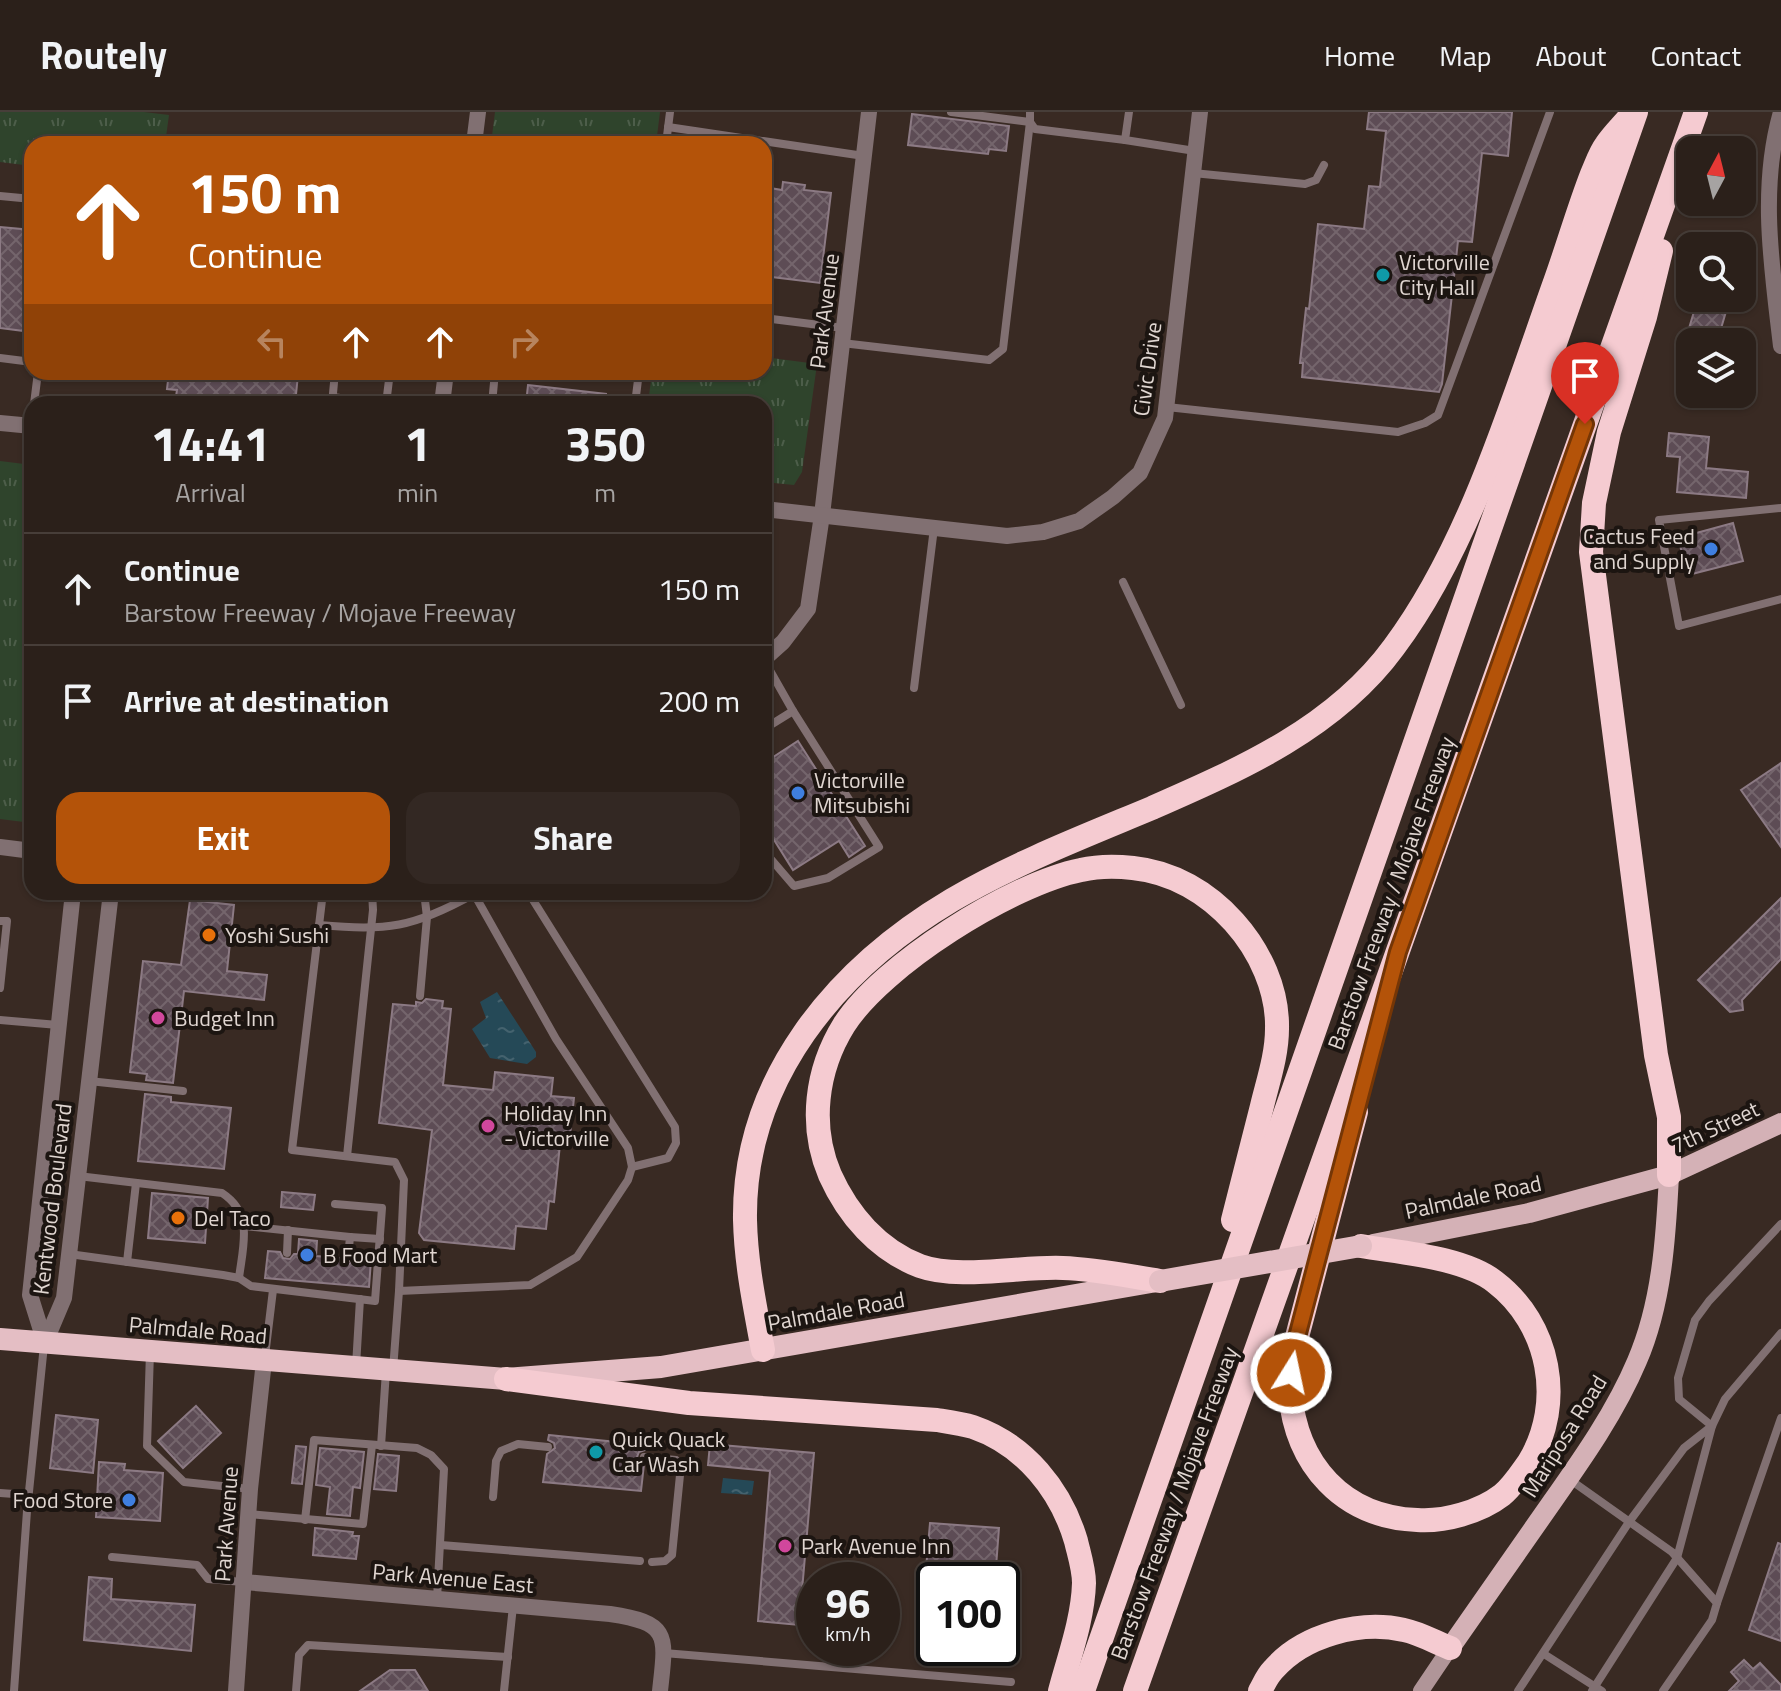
<!DOCTYPE html>
<html lang="en">
<head>
<meta charset="utf-8">
<style>
  :root { --surface:#2b201a; --page:#332823; --text:#f1f3f6; --muted:#a6a3a2; --line:#473e39; --accent:#b45309 }
  body { margin:0; font-family:"Titillium Web",sans-serif; background:var(--page); color:var(--text); height:100vh; display:flex; flex-direction:column; font-size:30px; white-space:nowrap }
  * { box-sizing:border-box; margin:0 }
  p { font-size:26px; color:var(--muted) }
  .icon { flex:none; width:44px; height:44px; fill:none; stroke:currentColor; stroke-width:2; stroke-linecap:round; stroke-linejoin:round }
  .map { position:relative; flex:1; overflow:hidden }
  .side { position:absolute; left:24px; top:284px; width:748px; height:504px; display:flex; flex-direction:column; background:var(--surface); border-radius:24px; box-shadow:0 2px 6px #0004,0 0 0 2px var(--line) }
  .side>* { flex:none }
  .banner { position:absolute; left:24px; top:24px; width:748px; height:244px; border-radius:24px; box-shadow:0 2px 6px #0004,0 0 0 2px var(--line); background:#b45309; color:#fff; overflow:hidden }
  .needle { width:52px; rotate:7deg }
  .fabs { position:absolute; left:1676px; top:24px; display:grid; gap:16px }
  .fabs a { display:grid; place-items:center; width:80px; height:80px; border-radius:16px; background:var(--surface); box-shadow:0 2px 6px #0004,0 0 0 2px var(--line); font-size:40px }
  .speed { position:absolute; left:796px; top:1450px; display:flex; gap:16px; font-size:40px; font-weight:700; text-align:center }
  .speed>* { display:grid; place-content:center; width:104px; height:104px; border-radius:50%; background:var(--surface); box-shadow:0 2px 6px #0004,0 0 0 2px var(--line); line-height:1 }
  .speed small { font-size:20px; font-weight:400 }
  .speed .limit { border:4px solid #111; border-radius:12px; background:#fff; color:#111 }
  .pin { position:absolute; display:grid; place-items:center; width:68px; height:68px; color:#fff; margin:-82px -34px; border-radius:50% 50% 50% 0; rotate:-45deg; box-shadow:0 0 8px #0007 }
  .pin .icon { rotate:45deg }
  .me { position:absolute; width:88px; margin:-44px; rotate:10deg; stroke-linejoin:round; filter:drop-shadow(0 0 6px #0008) }
  .turn { display:flex; align-items:center; gap:28px; height:168px; padding:0 32px; font-size:36px }
  .turn .icon { width:104px; height:104px; stroke-width:2.5 }
  .turn b { display:block; font-size:56px; line-height:68px }
  .lanes { display:flex; align-items:center; height:76px; padding:0 32px; background:#0003; justify-content:center; gap:40px; direction:ltr }
  .lanes .off { opacity:.35 }
  .eta { display:flex; justify-content:space-evenly; align-items:center; height:136px; text-align:center }
  .eta b { font-size:48px; font-weight:700; line-height:56px }
  .primary-button { display:flex; gap:16px; margin-top:auto; padding:16px 32px }
  .primary-button a { flex:1; height:92px; border-radius:24px; background:var(--accent); color:#fff; font-size:32px; font-weight:700; line-height:92px; text-align:center }
  .primary-button a+a { background:var(--page); color:var(--text) }
  ul { padding:0; list-style:none }
  li { display:flex; align-items:center; gap:24px; height:112px; padding:0 32px; border-top:2px solid var(--line) }
  li div { flex:1 }
  li b { display:block; font-size:30px }
  li em { font-style:normal }
  header { display:flex; align-items:center; gap:48px; box-sizing:border-box; height:112px; padding:0 40px; background:var(--surface); border-bottom:2px solid var(--line) }
  header strong { font-size:38px }
  nav { display:flex; gap:44px; margin-inline-start:auto; font-size:28px }
  .map>svg:first-child { display:block }
  .grass { fill:url(#grass-tufts) }
  .water { fill:url(#water-ripples) }
  .building { fill:url(#building-cross-hatch); stroke:#8c7a84; stroke-width:2 }
  .lines { fill:none; stroke-linecap:round; stroke-linejoin:round }
  .service { stroke:#817072; stroke-width:8 }
  .minor { stroke:#817072; stroke-width:16 }
  .tertiary { stroke:#817072; stroke-width:16 }
  .secondary { stroke:#b09598; stroke-width:16 }
  .primary { stroke:#d4b1b6; stroke-width:20 }
  .trunk { stroke:#e4bec4; stroke-width:22 }
  .motorway { stroke:#f5cbd1; stroke-width:24 }
  .trunk-bridge { stroke:#e4bec4; stroke-width:22 }
  .route-casing { stroke:#753606; stroke-width:20 }
  .route { stroke:#b45309; stroke-width:14 }
  .culture-dot { fill:#0f9aa8; stroke:#1c1511; stroke-width:3 }
  .shop-dot { fill:#3f7fe0; stroke:#1c1511; stroke-width:3 }
  .food-dot { fill:#e8710a; stroke:#1c1511; stroke-width:3 }
  .hotel-dot { fill:#d1479c; stroke:#1c1511; stroke-width:3 }
  .labels { text-anchor:middle; dominant-baseline:central; stroke-width:8; stroke-linejoin:round; paint-order:stroke }
  .poi-label { font-size:22px; fill:#e0d6d1; stroke:#1c1511; text-anchor:start }
  .street-label { font-size:22px; fill:#e0d6d1; stroke:#1c1511 }
</style>
</head>
<body>
<header>
<strong>Routely</strong>
<nav><a>Home</a><a>Map</a><a>About</a><a>Contact</a></nav>
</header>
<div class="map">
<svg width="1781" height="1579" viewBox="0 0 1781 1579">
  <defs>
    <pattern id="grass-tufts" width="24" height="20" patternUnits="userSpaceOnUse" patternTransform="scale(2)"><rect width="24" height="20" fill="#2f442c"/><path d="M3 7l-1-3M5 7V3M7 7l1-3M15 17l-1-3M17 17v-4M19 17l1-3" fill="none" stroke="#4d5e4a"/></pattern>
    <pattern id="water-ripples" width="26" height="14" patternUnits="userSpaceOnUse" patternTransform="scale(2)"><rect width="26" height="14" fill="#254957"/><path d="M2 4q2-2 4 0t4 0M15 11q2-2 4 0t4 0" fill="none" stroke="#44626e"/></pattern>
    <pattern id="building-cross-hatch" width="8" height="8" patternUnits="userSpaceOnUse" patternTransform="scale(2)"><rect width="8" height="8" fill="#5d4c55"/><path d="M0 0l8 8M0 8l8-8" fill="none" stroke="#74656c"/></pattern>
  </defs>
  <rect width="100%" height="100%" fill="#392a23"/>
  <g class="grass">
    <path d="M 0,0 L 144,0 L 169,3 L 165,32 L 32,32 L 32,54 L 0,50 Z"/>
    <path d="M 495,0 L 660,0 L 656,32 L 491,32 Z"/>
    <path d="M 764,245 L 817,252 L 802,360 L 794,373 L 764,370 L 764,292 L 648,292 L 652,260 L 764,260 Z"/>
    <path d="M 0,349 L 32,353 L 32,711 L 0,707 Z"/>
  </g>
  <g class="water">
    <path d="M 497,880 L 536,940 L 536,945 L 527,952 L 490,946 L 472,917 L 486,906 L 480,890 Z"/>
    <path d="M 723,1366 L 754,1369 L 752,1383 L 721,1381 Z"/>
  </g>
  <g class="building">
    <path d="M 1369,0 L 1512,0 L 1508,44 L 1482,41 L 1472,130 L 1458,129 L 1442,272 L 1439,280 L 1302,265 L 1303,251 L 1300,251 L 1306,196 L 1309,197 L 1318,112 L 1364,117 L 1369,74 L 1380,75 L 1386,19 L 1367,17 Z"/>
    <path d="M 912,2 L 1009,14 L 1006,39 L 989,37 L 988,42 L 908,33 Z"/>
    <path d="M 783,70 L 805,73 L 804,78 L 831,81 L 820,171 L 764,164 L 764,75 L 782,78 Z"/>
    <path d="M 0,115 L 32,118 L 32,220 L 0,216 Z"/>
    <path d="M 1698,186 L 1730,186 L 1717,230 L 1685,230 Z"/>
    <path d="M 169,260 L 289,260 L 289,262 L 298,263 L 295,292 L 175,291 L 177,278 L 167,277 Z"/>
    <path d="M 528,273 L 606,282 L 605,292 L 526,292 Z"/>
    <path d="M 1669,321 L 1709,325 L 1706,356 L 1748,360 L 1746,386 L 1677,380 L 1680,345 L 1667,344 Z"/>
    <path d="M 1733,411 L 1743,449 L 1688,463 L 1678,426 Z"/>
    <path d="M 798,629 L 865,734 L 849,745 L 839,729 L 793,758 L 764,712 L 764,651 Z"/>
    <path d="M 1781,651 L 1781,735 L 1741,678 Z"/>
    <path d="M 1781,786 L 1781,847 L 1742,888 L 1743,898 L 1730,900 L 1698,868 Z"/>
    <path d="M 190,788 L 234,793 L 227,859 L 267,863 L 264,888 L 184,879 L 173,971 L 146,968 L 147,962 L 130,960 L 143,849 L 181,853 Z"/>
    <path d="M 426,887 L 443,889 L 442,896 L 451,897 L 443,973 L 493,978 L 495,960 L 553,966 L 551,984 L 574,986 L 570,1024 L 561,1023 L 554,1090 L 549,1089 L 546,1117 L 516,1114 L 514,1137 L 424,1128 L 419,1121 L 432,1018 L 379,1011 L 393,892 L 416,894 L 416,890 L 422,891 Z"/>
    <path d="M 145,982 L 171,985 L 171,990 L 231,996 L 224,1057 L 138,1049 Z"/>
    <path d="M 282,1080 L 315,1083 L 313,1098 L 281,1095 Z"/>
    <path d="M 152,1081 L 208,1086 L 205,1131 L 148,1126 Z"/>
    <path d="M 299,1127 L 317,1129 L 316,1144 L 341,1146 L 343,1151 L 348,1153 L 355,1147 L 371,1148 L 369,1175 L 265,1166 L 268,1139 L 280,1140 L 283,1146 L 290,1147 L 294,1142 L 298,1142 Z"/>
    <path d="M 196,1294 L 221,1321 L 183,1356 L 158,1329 Z"/>
    <path d="M 56,1303 L 98,1308 L 93,1361 L 50,1356 Z"/>
    <path d="M 549,1323 L 645,1333 L 645,1338 L 639,1340 L 637,1345 L 644,1352 L 641,1379 L 543,1370 L 547,1342 L 555,1336 L 554,1331 L 548,1328 Z"/>
    <path d="M 710,1332 L 814,1341 L 799,1513 L 758,1509 L 770,1359 L 708,1353 Z"/>
    <path d="M 296,1334 L 306,1335 L 302,1372 L 292,1371 Z"/>
    <path d="M 320,1336 L 364,1340 L 360,1376 L 353,1375 L 350,1404 L 327,1402 L 330,1375 L 316,1373 Z"/>
    <path d="M 378,1342 L 399,1344 L 396,1379 L 374,1377 Z"/>
    <path d="M 99,1350 L 125,1352 L 124,1358 L 163,1361 L 160,1409 L 96,1405 Z"/>
    <path d="M 930,1411 L 999,1416 L 995,1468 L 925,1468 Z"/>
    <path d="M 315,1416 L 353,1420 L 352,1424 L 359,1424 L 356,1447 L 313,1443 Z"/>
    <path d="M 1778,1431 L 1781,1432 L 1781,1529 L 1749,1518 Z"/>
    <path d="M 89,1465 L 112,1467 L 111,1487 L 195,1493 L 191,1539 L 84,1528 Z"/>
    <path d="M 1744,1548 L 1753,1557 L 1760,1551 L 1781,1573 L 1781,1579 L 1729,1579 L 1739,1569 L 1731,1560 Z"/>
    <path d="M 390,1558 L 415,1558 L 428,1579 L 360,1579 Z"/>
  </g>
  <g class="lines">
    <g class="service">
      <path d="M 1030,0 L 1030,10 L 1035,17 L 1125,28"/>
      <path d="M 1129,0 L 1125,28 L 1195,39"/>
      <path d="M 668,15 L 864,44"/>
      <path d="M 666,32 L 670,0"/>
      <path d="M 1193,61 L 1305,72 L 1316,68 L 1324,53"/>
      <path d="M 0,84 L 32,87"/>
      <path d="M 764,206 L 843,216"/>
      <path d="M 842,231 L 989,248 L 1003,237 L 1030,10 L 951,0"/>
      <path d="M 0,246 L 32,250"/>
      <path d="M 333,285 L 383,292"/>
      <path d="M 34,292 L 38,260"/>
      <path d="M 332,292 L 335,260"/>
      <path d="M 386,292 L 390,260"/>
      <path d="M 492,292 L 495,260"/>
      <path d="M 635,292 L 639,260"/>
      <path d="M 1167,295 L 1398,320 L 1425,311 L 1438,303 L 1550,0"/>
      <path d="M 1781,396 L 1659,408 L 1679,514 L 1781,487"/>
      <path d="M 1123,470 L 1181,593"/>
      <path d="M 764,548 L 793,599 L 764,617"/>
      <path d="M 914,576 L 934,416"/>
      <path d="M 764,739 L 794,774 L 828,766 L 879,735 L 793,599"/>
      <path d="M 323,780 L 292,1038 L 395,1050 L 404,1068 L 399,1179 L 530,1173 L 577,1145 L 628,1068 L 632,1055 L 628,1036 L 556,927 L 473,780"/>
      <path d="M 528,780 L 675,1015 L 676,1031 L 668,1046 L 632,1055"/>
      <path d="M 0,809 L 7,809 L 0,876"/>
      <path d="M 319,813 C 387,819 413,816 474,782"/>
      <path d="M 420,884 L 427,805 L 424,780"/>
      <path d="M 0,908 L 58,913"/>
      <path d="M 89,969 L 183,979"/>
      <path d="M 347,1044 L 373,798 L 372,780"/>
      <path d="M 78,1064 L 222,1081 C 254,1102 243,1133 239,1166"/>
      <path d="M 245,1114 L 350,1125 L 348,1146"/>
      <path d="M 350,1125 L 380,1127"/>
      <path d="M 287,1141 L 288,1118"/>
      <path d="M 69,1142 L 223,1163 L 239,1166 L 251,1174 L 375,1189 L 382,1096 L 335,1092"/>
      <path d="M 127,1150 L 136,1071"/>
      <path d="M 150,1240 L 147,1334 L 184,1370 L 250,1377"/>
      <path d="M 265,1244 L 273,1178"/>
      <path d="M 356,1254 L 360,1187"/>
      <path d="M 393,1258 L 399,1179"/>
      <path d="M 381,1334 L 386,1259"/>
      <path d="M 644,1345 L 676,1348 L 681,1353 L 672,1443 L 665,1449 L 652,1450"/>
      <path d="M 1569,1367 L 1672,1440 L 1717,1491 L 1712,1508 L 1663,1579"/>
      <path d="M 0,1381 L 28,1383"/>
      <path d="M 493,1385 L 496,1349 L 501,1339 L 518,1332 L 548,1335"/>
      <path d="M 249,1402 L 363,1412 L 372,1333"/>
      <path d="M 305,1408 L 314,1328 L 417,1336 L 431,1343 L 444,1357 L 437,1487"/>
      <path d="M 441,1433 L 640,1449"/>
      <path d="M 112,1445 L 197,1453 L 208,1467 L 243,1470"/>
      <path d="M 1717,1491 L 1781,1306"/>
      <path d="M 664,1541 L 1011,1570"/>
      <path d="M 1544,1542 L 1602,1579"/>
      <path d="M 14,1579 L 27,1399 L 44,1233"/>
      <path d="M 296,1579 L 299,1543 L 308,1533 L 508,1545"/>
      <path d="M 504,1579 L 513,1494"/>
      <path d="M 1518,1579 L 1629,1410 L 1684,1336 L 1712,1314 L 1679,1287 L 1678,1266 L 1695,1208 L 1709,1189 L 1781,1112"/>
      <path d="M 1592,1579 L 1677,1446 L 1712,1314 L 1725,1287 L 1781,1221"/>
    </g>
    <g class="minor">
      <path d="M 474,32 L 478,0"/>
      <path d="M 442,292 L 446,260"/>
      <path d="M 764,547 L 783,530 L 808,497 L 822,403 L 869,0"/>
      <path d="M 0,735 L 32,739"/>
      <path d="M 244,1470 L 610,1502 C 671,1511 666,1524 660,1579"/>
    </g>
    <g class="tertiary">
      <path d="M 1781,0 C 1759,77 1772,156 1781,234"/>
      <path d="M 0,311 L 32,314"/>
      <path d="M 764,397 L 1007,424 L 1043,420 L 1079,409 L 1113,385 L 1140,361 L 1165,306 L 1200,0"/>
      <path d="M 45,1231 L 64,1186 L 111,780"/>
      <path d="M 45,1231 L 30,1183 L 73,780"/>
      <path d="M 236,1579 L 250,1377 L 264,1249"/>
    </g>
    <path class="secondary" d="M 1421,1579 L 1450,1536"/>
    <g class="primary">
      <path d="M 1373,1132 L 1529,1101 L 1669,1063 L 1781,1011"/>
      <path d="M 1450,1536 C 1484,1487 1518,1439 1552,1390 C 1583,1346 1616,1299 1637,1249 C 1662,1191 1666,1125 1669,1063"/>
    </g>
    <path class="trunk" d="M 0,1227 L 506,1267 L 661,1255 L 1151,1170"/>
    <g class="motorway">
      <path d="M 1661,139 L 1645,205 L 1609,320 L 1594,391 L 1591,440 L 1656,943 L 1669,1005 L 1669,1063"/>
      <path d="M 1356,1000 L 1292,1244 C 1291,1255 1289,1268 1290,1280 C 1296,1353 1343,1405 1417,1408 C 1444,1410 1480,1400 1502,1383 C 1513,1374 1521,1361 1529,1350 C 1565,1291 1550,1212 1495,1170 C 1463,1145 1401,1141 1361,1134"/>
      <path d="M 1160,1169 C 1128,1164 1095,1157 1063,1156 C 1021,1154 958,1168 920,1154 C 878,1138 848,1103 830,1063 C 809,1014 816,958 844,913 C 882,853 1011,772 1081,758 C 1098,754 1116,754 1133,756 C 1173,760 1208,781 1234,810 C 1260,839 1278,878 1277,917 C 1277,943 1268,969 1262,994 C 1252,1032 1243,1070 1233,1108"/>
      <path d="M 763,1238 C 755,1195 746,1152 745,1108 C 743,967 836,857 952,788 C 1015,751 1085,724 1152,696 C 1241,657 1335,616 1394,535 C 1470,433 1512,290 1555,170 C 1568,134 1578,98 1592,62 C 1596,53 1600,41 1606,33 C 1612,24 1620,16 1627,8"/>
      <path d="M 506,1267 L 689,1291 L 937,1308 C 949,1310 962,1312 973,1315 C 1025,1333 1061,1378 1076,1429 C 1079,1442 1084,1457 1084,1471 C 1083,1507 1069,1545 1060,1579"/>
      <path d="M 1083,1579 L 1636,0"/>
      <path d="M 1135,1579 L 1696,0"/>
      <path d="M 1260,1579 C 1264,1572 1267,1564 1273,1558 C 1303,1523 1360,1508 1404,1518 C 1419,1521 1435,1530 1450,1536"/>
    </g>
    <path class="trunk-bridge" d="M 1160,1169 L 1361,1134"/>
  </g>
  <g class="lines">
    <g class="route-casing">
      <path id="route" d="M 1291,1261 L 1292,1244 L 1398,840 L 1585,312"/>
    </g>
    <use href="#route" class="route"/>
  </g>
  <g class="culture-dot">
    <circle cx="1383" cy="163" r="8"/>
    <circle cx="596" cy="1340" r="8"/>
  </g>
  <g class="shop-dot">
    <circle cx="1711" cy="437" r="8"/>
    <circle cx="798" cy="681" r="8"/>
    <circle cx="307" cy="1143" r="8"/>
    <circle cx="129" cy="1388" r="8"/>
  </g>
  <g class="food-dot">
    <circle cx="209" cy="823" r="8"/>
    <circle cx="178" cy="1106" r="8"/>
  </g>
  <g class="hotel-dot">
    <circle cx="158" cy="906" r="8"/>
    <circle cx="488" cy="1014" r="8"/>
    <circle cx="785" cy="1434" r="8"/>
  </g>
  <g class="labels">
    <g class="poi-label">
      <text x="1399" y="150">Victorville<tspan x="1399" dy="25">City Hall</tspan></text>
      <text x="1695" y="424" text-anchor="end">Cactus Feed<tspan x="1695" dy="25">and Supply</tspan></text>
      <text x="814" y="668">Victorville<tspan x="814" dy="25">Mitsubishi</tspan></text>
      <text x="225" y="823">Yoshi Sushi</text>
      <text x="174" y="906">Budget Inn</text>
      <text x="504" y="1001">Holiday Inn<tspan x="504" dy="25">- Victorville</tspan></text>
      <text x="194" y="1106">Del Taco</text>
      <text x="323" y="1143">B Food Mart</text>
      <text x="612" y="1327">Quick Quack<tspan x="612" dy="25">Car Wash</tspan></text>
      <text x="113" y="1388" text-anchor="end">Food Store</text>
      <text x="801" y="1434">Park Avenue Inn</text>
    </g>
    <g class="street-label">
      <text transform="translate(824 199) rotate(-83)">Park Avenue</text>
      <text transform="translate(1147 257) rotate(-82)">Civic Drive</text>
      <text transform="translate(1391 781) rotate(-70)">Barstow Freeway / Mojave Freeway</text>
      <text transform="translate(1715 1015) rotate(-25)">7th Street</text>
      <text transform="translate(1473 1085) rotate(-12)">Palmdale Road</text>
      <text transform="translate(52 1087) rotate(-83)">Kentwood Boulevard</text>
      <text transform="translate(836 1199) rotate(-10)">Palmdale Road</text>
      <text transform="translate(198 1218) rotate(5)">Palmdale Road</text>
      <text transform="translate(1564 1324) rotate(-58)">Mariposa Road</text>
      <text transform="translate(1174 1391) rotate(-70)">Barstow Freeway / Mojave Freeway</text>
      <text transform="translate(226 1412) rotate(-86)">Park Avenue</text>
      <text transform="translate(453 1466) rotate(5)">Park Avenue East</text>
    </g>
  </g>
</svg>
<div class="fabs">
<a><svg class="needle" viewBox="-14 -14 28 28"><path d="M0-13l5 13h-10z" fill="#e53935"/><path d="M0 13l5-13h-10z" fill="#a6a3a2"/></svg></a>
<a><svg class="icon" aria-label="search" viewBox="0 0 24 24"><circle cx="10" cy="10" r="6"/><path d="M15 15l6 6"/></svg></a>
<a><svg class="icon" aria-label="layers" viewBox="0 0 24 24"><path d="M12 4l9 5-9 5-9-5zM3 14l9 5 9-5"/></svg></a>
</div>
<div class="speed"><div>96<small>km/h</small></div><div class="limit">100</div></div>
<div class="pin" style="left:1585px;top:312px;background:#d93025"><svg class="icon" aria-label="arrive" viewBox="0 0 24 24"><path d="M6 21V4h12l-3 4 3 4H6"/></svg></div>
<svg class="me" style="left:1291px;top:1261px" viewBox="-20 -20 40 40"><circle r="17" fill="#b45309" stroke="#fff" stroke-width="3"/><path d="M0-11L8 9 0 5-8 9z" fill="#fff"/></svg>
<div class="banner">
<div class="turn"><svg class="icon" aria-label="ahead" viewBox="0 0 24 24"><path d="M12 20V5M6 11l6-6 6 6"/></svg><div><b>150 m</b>Continue</div></div>
<div class="lanes"><svg class="icon off" aria-label="left" viewBox="0 0 24 24"><path d="M17 20v-9H6M10 6l-5 5 5 5"/></svg><svg class="icon" aria-label="ahead" viewBox="0 0 24 24"><path d="M12 20V5M6 11l6-6 6 6"/></svg><svg class="icon" aria-label="ahead" viewBox="0 0 24 24"><path d="M12 20V5M6 11l6-6 6 6"/></svg><svg class="icon off" aria-label="right" viewBox="0 0 24 24"><path d="M7 20v-9h11M14 6l5 5-5 5"/></svg></div>
</div>
<section class="side">
<div class="eta">
<div><b>14:41</b><p>Arrival</p></div>
<div><b>1</b><p>min</p></div>
<div><b>350</b><p>m</p></div>
</div>
<ul>
<li><svg class="icon" aria-label="ahead" viewBox="0 0 24 24"><path d="M12 20V5M6 11l6-6 6 6"/></svg><div><b>Continue</b><p>Barstow Freeway / Mojave Freeway</p></div><em>150 m</em></li>
<li><svg class="icon" aria-label="arrive" viewBox="0 0 24 24"><path d="M6 21V4h12l-3 4 3 4H6"/></svg><div><b>Arrive at destination</b></div><em>200 m</em></li>
</ul>
<div class="primary-button"><a>Exit</a><a>Share</a></div>
</section>
</div>
</body>
</html>
